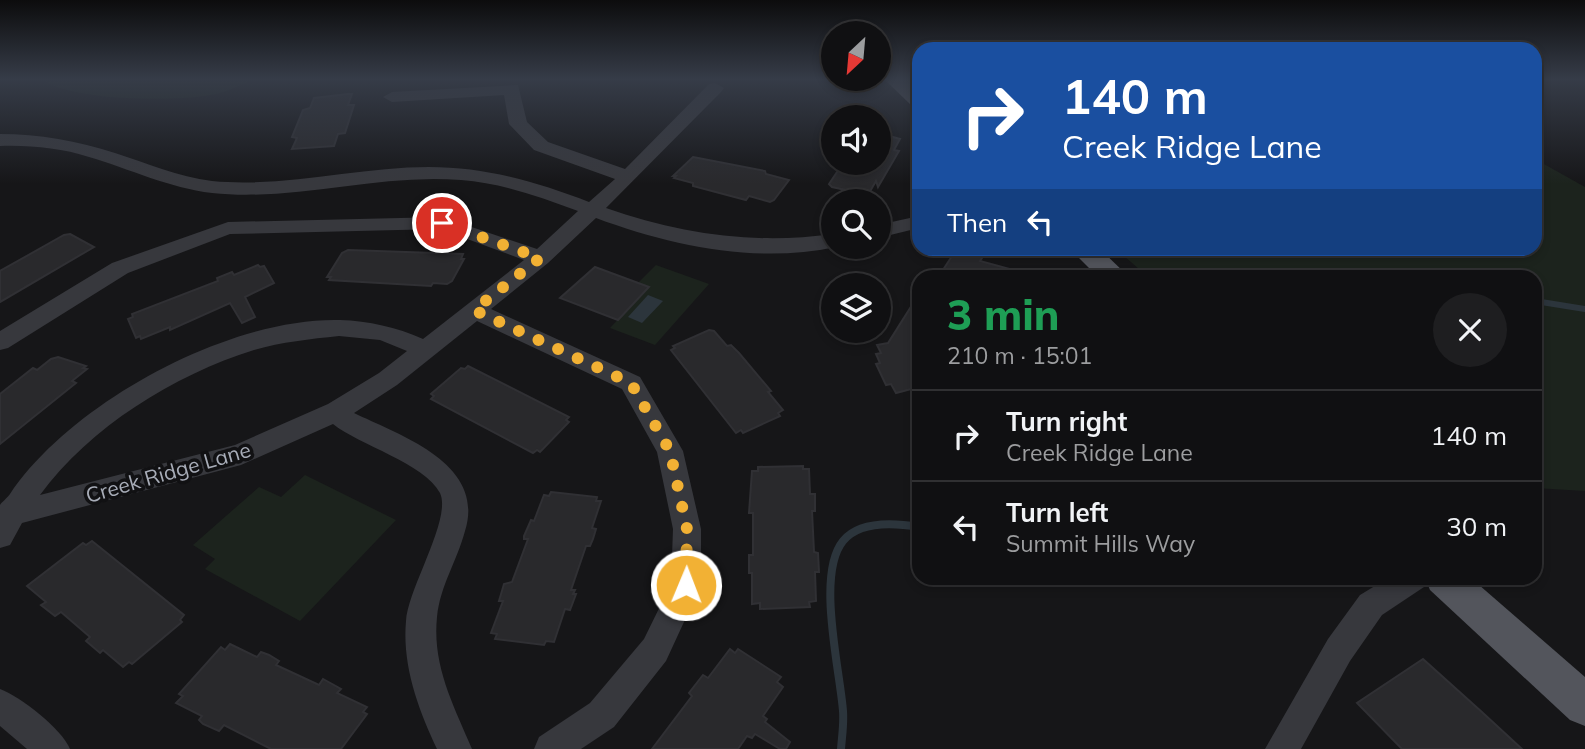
<!DOCTYPE html>
<html lang="en">
<head>
<meta charset="utf-8">
<style>
  :root { --surface:#101012; --page:#1e1e20; --text:#f1f3f6; --muted:#9c9d9f; --line:#303032 }
  body { margin:0; font-family:Mulish,sans-serif; background:var(--page); color:var(--text); height:100vh; display:flex; flex-direction:column; font-size:26px; white-space:nowrap }
  * { box-sizing:border-box; margin:0 }
  p { font-size:23px; color:var(--muted) }
  .icon { flex:none; width:38px; height:38px; fill:none; stroke:currentColor; stroke-width:2; stroke-linecap:round; stroke-linejoin:round }
  .map { position:relative; flex:1; overflow:hidden }
  .sheet { position:absolute; left:912px; top:270px; width:630px; height:315px; display:flex; flex-direction:column; background:var(--surface); border-radius:21px; box-shadow:0 4px 10px #0003,0 0 0 2px var(--line) }
  .sheet>* { flex:none }
  .banner { position:absolute; left:912px; top:42px; width:630px; height:214px; border-radius:21px; box-shadow:0 4px 10px #0003,0 0 0 2px var(--line); background:#1a4fa0; color:#fff; overflow:hidden }
  .needle { width:46px; rotate:206deg }
  .tools { position:absolute; left:821px; top:21px; display:grid; gap:14px }
  .tools a { display:grid; place-items:center; width:70px; height:70px; border-radius:50%; background:var(--surface); box-shadow:0 4px 10px #0003,0 0 0 2px var(--line); font-size:35px }
  .pin { position:absolute; display:grid; place-items:center; width:60px; height:60px; color:#fff; margin:-30px; border:4px solid #fff; border-radius:50%; box-shadow:0 2px 7px #0007 }
  .me { position:absolute; width:77px; margin:-38px; rotate:1deg; stroke-linejoin:round; filter:drop-shadow(0 0 5px #0008) }
  .turn { display:flex; align-items:center; gap:24px; height:147px; padding:0 35px; font-size:32px }
  .turn .icon { width:91px; height:91px; stroke-width:2.5 }
  .turn b { display:block; font-size:49px; line-height:60px }
  .then { display:flex; align-items:center; height:66px; padding:0 35px; background:#0003; gap:14px; font-size:26px }
  .round { display:grid; place-items:center; flex:none; width:74px; height:74px; border-radius:37px; background:var(--page) }
  .overview { display:flex; align-items:center; justify-content:space-between; height:119px; padding:0 35px }
  h1 { font-size:42px; font-weight:800; line-height:52px; color:#1e9e55 }
  ul { padding:0; list-style:none }
  li { display:flex; align-items:center; gap:21px; height:91px; padding:0 35px; border-top:2px solid var(--line) }
  li div { flex:1 }
  li b { display:block; font-size:26px }
  li em { font-style:normal }
  .map>svg:first-child { display:block }
  .green { fill:#1c231d }
  .water { fill:#2c353c }
  .lines { fill:none; stroke-linecap:round; stroke-linejoin:round }
  .stream-far1 { stroke:#2c353c; stroke-width:6 }
  .stream { stroke:#2c353c; stroke-width:8 }
  .building { fill:#29292c; stroke:#303034; stroke-width:2 }
  .minor { fill:#37383d; fill-rule:evenodd }
  .major { fill:#53555c; fill-rule:evenodd }
  .route { stroke:#f2b134; stroke-width:12; stroke-dasharray:0 21.6 }
  .labels { text-anchor:middle; dominant-baseline:central; stroke-width:7; stroke-linejoin:round; paint-order:stroke }
  .street-label { font-size:21px; fill:#a8adb8; stroke:#111113 }
</style>
</head>
<body>
<div class="map">
<svg width="1585" height="749" viewBox="0 0 1585 749">
  <rect width="100%" height="100%" fill="#161618"/>
  <g class="green">
    <path d="M 41,79 L 256,79 C 242,84 226,93 211,95 C 174,102 70,101 41,79 Z"/>
    <path d="M 1535,159 L 1585,187 L 1585,491 L 1535,488 L 1535,276 L 1147,276 L 1116,249 L 1535,248 Z"/>
    <path d="M 656,265 L 709,284 L 655,345 L 610,328 L 648,288 L 638,283 Z"/>
    <path d="M 305,475 L 396,520 L 300,621 L 205,569 L 215,559 L 193,545 L 259,487 L 281,497 Z"/>
  </g>
  <path class="water" d="M 648,295 L 663,301 L 642,323 L 628,317 Z"/>
  <g class="lines">
    <path class="stream-far1" d="M 1535,301 L 1585,309"/>
    <path class="stream" d="M 841,749 C 842,736 844,724 843,711 C 840,670 816,574 843,541 C 860,520 895,523 919,527"/>
  </g>
  <g class="building">
    <path d="M 348,94 L 352,94 L 348,105 L 354,105 L 345,133 L 338,134 L 334,146 L 292,149 L 297,138 L 292,137 L 303,110 L 310,108 L 314,98 Z"/>
    <path d="M 878,133 L 900,139 L 894,150 L 899,151 L 878,187 L 876,181 L 869,193 L 864,194 L 832,187 L 829,184 L 843,163 L 878,163 Z"/>
    <path d="M 693,157 L 765,171 L 766,174 L 789,180 L 774,200 L 770,202 L 749,196 L 746,200 L 693,186 L 693,183 L 674,178 L 676,176 L 673,176 Z"/>
    <path d="M 70,234 L 94,247 L 0,302 L 0,271 L 64,235 Z"/>
    <path d="M 348,250 L 463,254 L 461,259 L 464,259 L 452,281 L 447,284 L 433,283 L 431,286 L 329,280 L 331,277 L 327,277 L 342,253 Z"/>
    <path d="M 966,251 L 984,255 L 980,261 L 1017,271 L 1016,276 L 939,276 L 954,253 L 963,255 Z"/>
    <path d="M 258,265 L 260,267 L 264,266 L 274,283 L 245,297 L 255,317 L 242,323 L 230,303 L 170,330 L 170,327 L 141,339 L 140,336 L 136,338 L 128,319 L 133,317 L 132,314 L 218,281 L 217,278 L 232,272 L 234,275 Z"/>
    <path d="M 595,267 L 649,287 L 618,320 L 560,298 Z"/>
    <path d="M 919,294 L 919,387 L 896,393 L 891,384 L 886,385 L 876,364 L 880,363 L 876,354 L 881,353 L 877,345 L 888,343 Z"/>
    <path d="M 709,330 L 714,331 L 727,346 L 731,345 L 739,353 L 771,391 L 768,392 L 783,410 L 778,413 L 780,416 L 743,433 L 741,430 L 736,433 L 671,350 L 675,348 L 673,346 Z"/>
    <path d="M 58,357 L 86,366 L 83,368 L 87,369 L 72,381 L 76,383 L 0,444 L 0,394 L 33,368 L 37,370 L 51,359 Z"/>
    <path d="M 468,366 L 569,417 L 566,420 L 569,422 L 540,452 L 537,450 L 533,453 L 431,399 L 434,396 L 431,394 L 461,368 L 465,369 Z"/>
    <path d="M 803,466 L 803,469 L 809,469 L 810,494 L 815,494 L 815,511 L 812,511 L 814,552 L 818,553 L 819,572 L 815,572 L 816,601 L 809,602 L 810,607 L 760,609 L 760,603 L 752,604 L 752,573 L 749,573 L 749,555 L 753,555 L 753,513 L 749,513 L 752,471 L 758,471 L 758,467 Z"/>
    <path d="M 551,492 L 597,497 L 596,501 L 601,501 L 592,528 L 596,529 L 593,539 L 590,546 L 586,546 L 571,590 L 575,590 L 573,594 L 576,594 L 570,610 L 565,609 L 554,642 L 546,641 L 544,645 L 495,639 L 497,634 L 491,633 L 503,601 L 499,601 L 504,584 L 512,582 L 528,539 L 524,539 L 524,536 L 531,520 L 534,521 L 544,495 L 549,496 Z"/>
    <path d="M 92,541 L 184,615 L 180,620 L 182,622 L 132,664 L 129,662 L 123,667 L 103,650 L 100,653 L 86,641 L 90,637 L 61,612 L 55,616 L 41,605 L 46,602 L 27,586 L 83,543 L 86,545 Z"/>
    <path d="M 230,644 L 257,657 L 261,652 L 269,655 L 279,661 L 276,665 L 319,685 L 323,679 L 341,689 L 337,693 L 367,707 L 363,712 L 367,714 L 341,749 L 271,749 L 224,725 L 219,731 L 203,724 L 199,720 L 202,716 L 176,703 L 183,696 L 179,694 L 221,647 L 225,650 Z"/>
    <path d="M 730,649 L 735,653 L 738,649 L 781,677 L 777,682 L 783,687 L 763,716 L 767,719 L 765,722 L 790,742 L 786,749 L 780,749 L 755,734 L 752,738 L 747,736 L 738,749 L 652,749 L 692,696 L 689,693 L 703,675 L 708,678 Z"/>
    <path d="M 1423,659 L 1483,713 L 1522,749 L 1402,749 L 1357,703 Z"/>
  </g>
  <g class="lines">
    <g class="minor">
      <path d="M 715,83 L 724,88 L 721,92 L 606,208 C 680,234 755,245 833,234 L 833,247 L 836,247 C 757,264 671,246 596,218 L 548,263 L 491,309 L 640,377 L 683,451 L 701,529 L 701,585 L 666,661 L 614,727 L 581,749 L 534,749 L 539,737 L 590,703 L 644,639 L 671,584 L 673,529 L 657,452 L 622,389 L 477,321 L 397,385 L 354,413 C 402,436 486,464 465,531 C 457,561 440,586 437,617 C 432,666 454,706 472,749 L 437,749 C 418,709 402,665 406,621 C 408,588 452,519 440,493 C 424,463 359,445 333,424 L 241,465 L 22,523 L 10,545 L 0,548 C 0,541 0,511 0,505 C 1,503 8,497 10,494 C 71,403 229,317 340,320 C 369,321 396,327 423,339 L 524,260 L 440,229 L 230,234 L 128,273 L 8,348 L 0,350 L 0,331 L 112,263 L 228,222 L 442,217 L 537,249 L 578,211 C 540,197 502,183 461,180 C 378,173 295,202 212,193 C 169,188 130,169 89,157 C 61,148 30,145 0,146 L 0,134 C 39,134 78,141 115,153 C 147,163 178,177 212,181 C 285,188 357,167 429,167 C 486,167 537,182 589,202 L 615,179 L 534,150 L 509,124 L 504,95 L 392,102 L 383,97 L 392,92 L 518,85 L 527,122 L 548,142 L 625,169 L 709,84 ZM 339,336 L 380,340 L 407,351 L 379,373 L 328,404 L 235,445 L 40,495 C 90,427 174,375 254,350 C 282,342 310,339 339,336 Z"/>
      <path d="M 919,216 L 919,228 L 878,238 L 878,225 Z"/>
      <path d="M 1388,578 L 1428,578 L 1424,587 L 1382,615 L 1350,661 L 1301,749 L 1265,749 L 1328,639 L 1360,595 Z"/>
      <path d="M 0,689 C 21,697 61,728 70,749 L 27,749 L 0,726 Z"/>
    </g>
    <g class="major">
      <path d="M 884,79 L 908,79 L 919,88 L 919,107 L 911,105 Z"/>
      <path d="M 1069,248 L 1099,248 L 1128,276 L 1097,276 Z"/>
      <path d="M 1425,578 L 1471,578 L 1585,677 L 1585,726 L 1570,720 L 1430,590 Z"/>
    </g>
  </g>
  <linearGradient id="sky" x2="0" y2="1"><stop stop-color="#0c0c0d"/><stop offset="0.43" stop-color="#363c48"/><stop offset="1" stop-color="#363c48" stop-opacity="0"/></linearGradient>
  <rect width="1585" height="184" fill="url(#sky)"/>
  <g class="lines">
    <path class="route" d="M 442,223 L 540,258 L 474,310 L 631,383 L 670,451 L 687,529 L 686,585"/>
  </g>
  <g class="labels">
    <g class="street-label">
      <text transform="translate(168 472) rotate(-16)">Creek Ridge Lane</text>
    </g>
  </g>
</svg>
<div class="tools">
<a><svg class="needle" viewBox="-14 -14 28 28"><path d="M0-13l5 13h-10z" fill="#e53935"/><path d="M0 13l5-13h-10z" fill="#9c9d9f"/></svg></a>
<a><svg class="icon" aria-label="sound" viewBox="0 0 24 24"><path d="M4 9h4l5-4v14l-5-4H4zM17 9q2 3 0 6"/></svg></a>
<a><svg class="icon" aria-label="search" viewBox="0 0 24 24"><circle cx="10" cy="10" r="6"/><path d="M15 15l6 6"/></svg></a>
<a><svg class="icon" aria-label="layers" viewBox="0 0 24 24"><path d="M12 4l9 5-9 5-9-5zM3 14l9 5 9-5"/></svg></a>
</div>
<div class="pin" style="left:442px;top:223px;background:#d93025"><svg class="icon" aria-label="arrive" viewBox="0 0 24 24"><path d="M6 21V4h12l-3 4 3 4H6"/></svg></div>
<svg class="me" style="left:686px;top:585px" viewBox="-20 -20 40 40"><circle r="17" fill="#f2b134" stroke="#fff" stroke-width="3"/><path d="M0-11L8 9 0 5-8 9z" fill="#fff"/></svg>
<div class="banner">
<div class="turn"><svg class="icon" aria-label="right" viewBox="0 0 24 24"><path d="M7 20v-9h11M14 6l5 5-5 5"/></svg><div><b>140 m</b>Creek Ridge Lane</div></div>
<div class="then">Then<svg class="icon" aria-label="left" viewBox="0 0 24 24"><path d="M17 20v-9H6M10 6l-5 5 5 5"/></svg></div>
</div>
<section class="sheet">
<div class="overview"><div><h1>3 min</h1><p>210 m · 15:01</p></div><a class="round"><svg class="icon" aria-label="close" viewBox="0 0 24 24"><path d="M6 6l12 12M18 6L6 18"/></svg></a></div>
<ul>
<li><svg class="icon" aria-label="right" viewBox="0 0 24 24"><path d="M7 20v-9h11M14 6l5 5-5 5"/></svg><div><b>Turn right</b><p>Creek Ridge Lane</p></div><em>140 m</em></li>
<li><svg class="icon" aria-label="left" viewBox="0 0 24 24"><path d="M17 20v-9H6M10 6l-5 5 5 5"/></svg><div><b>Turn left</b><p>Summit Hills Way</p></div><em>30 m</em></li>
</ul>
</section>
</div>
</body>
</html>
